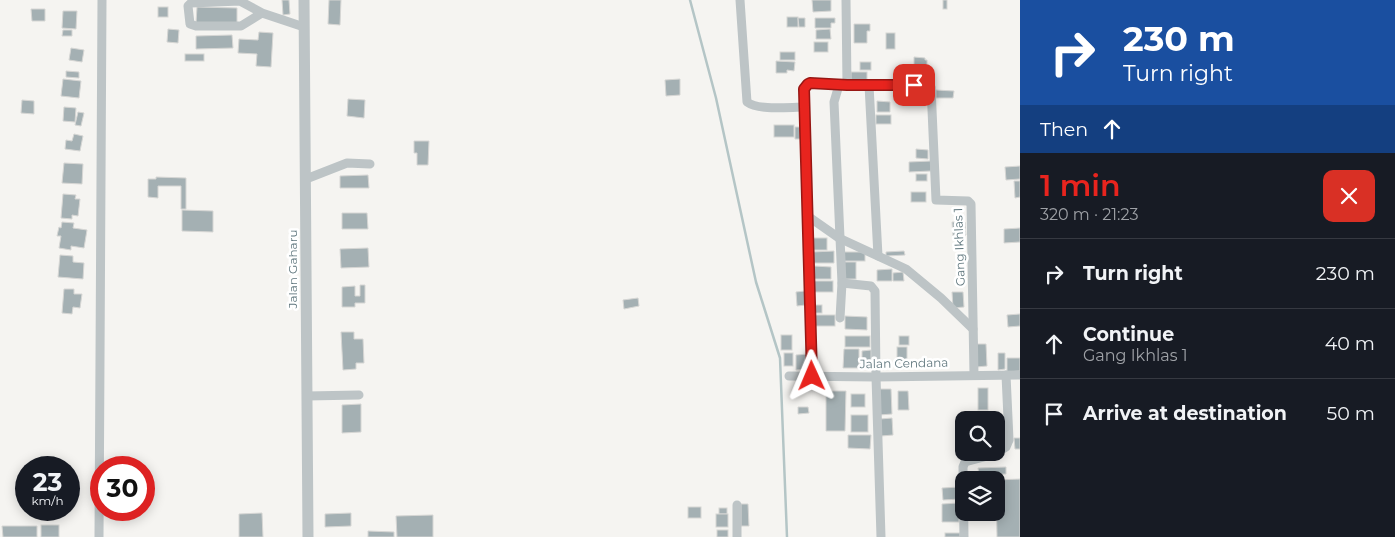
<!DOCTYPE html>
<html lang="en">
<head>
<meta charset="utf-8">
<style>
  :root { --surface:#171b24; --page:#242831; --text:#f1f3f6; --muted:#9ea1a6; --line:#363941; --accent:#e8241e }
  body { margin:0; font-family:Montserrat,sans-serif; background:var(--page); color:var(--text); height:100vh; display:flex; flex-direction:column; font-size:19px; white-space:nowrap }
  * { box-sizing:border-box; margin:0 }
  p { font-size:16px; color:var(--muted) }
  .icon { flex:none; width:28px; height:28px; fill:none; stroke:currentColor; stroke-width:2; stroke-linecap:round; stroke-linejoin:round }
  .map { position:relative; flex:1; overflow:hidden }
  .panel { display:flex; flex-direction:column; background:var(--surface); width:375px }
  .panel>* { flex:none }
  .top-card { background:#1a4fa0; color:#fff; overflow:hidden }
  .fabs { position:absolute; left:955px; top:411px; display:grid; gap:10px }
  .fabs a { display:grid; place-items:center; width:50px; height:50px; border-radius:10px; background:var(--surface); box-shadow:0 2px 12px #0003; font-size:25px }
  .speed { position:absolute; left:15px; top:456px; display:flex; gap:10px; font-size:25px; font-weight:700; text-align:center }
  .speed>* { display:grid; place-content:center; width:65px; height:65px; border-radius:50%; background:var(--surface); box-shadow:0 2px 12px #0003; line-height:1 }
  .speed small { font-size:12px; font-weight:400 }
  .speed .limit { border:8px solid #d22; background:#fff; color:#111 }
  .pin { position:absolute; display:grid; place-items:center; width:42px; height:42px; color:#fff; margin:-21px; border-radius:10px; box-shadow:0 2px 8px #0006 }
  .me { position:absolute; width:55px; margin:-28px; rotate:359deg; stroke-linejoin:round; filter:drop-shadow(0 0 4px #0008) }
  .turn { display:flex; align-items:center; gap:18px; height:105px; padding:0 20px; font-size:22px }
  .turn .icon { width:65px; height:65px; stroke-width:2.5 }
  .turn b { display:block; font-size:35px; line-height:42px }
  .then { display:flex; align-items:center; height:48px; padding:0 20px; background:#0003; gap:10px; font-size:19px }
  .round { display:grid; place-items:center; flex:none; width:52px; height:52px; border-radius:10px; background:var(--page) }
  .overview { display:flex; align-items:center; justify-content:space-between; height:85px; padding:0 20px }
  h1 { font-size:30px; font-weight:600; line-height:38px; color:var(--accent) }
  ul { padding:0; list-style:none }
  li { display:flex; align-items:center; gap:15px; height:70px; padding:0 20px; border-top:1px solid var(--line) }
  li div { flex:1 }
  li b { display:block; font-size:19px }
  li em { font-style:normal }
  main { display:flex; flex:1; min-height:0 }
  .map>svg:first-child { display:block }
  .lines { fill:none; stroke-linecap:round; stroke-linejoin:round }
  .stream { stroke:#b4c5c6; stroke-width:2.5 }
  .building { fill:#a4b0b3; stroke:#d6d6d4 }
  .minor { stroke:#bdc4c6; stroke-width:9 }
  .tertiary { stroke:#bdc4c6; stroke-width:11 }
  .route-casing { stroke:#971714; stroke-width:12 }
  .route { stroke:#e8241e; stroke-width:9 }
  .labels { text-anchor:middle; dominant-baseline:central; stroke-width:5; stroke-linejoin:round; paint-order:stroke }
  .street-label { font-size:12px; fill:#5f767d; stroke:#fff }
</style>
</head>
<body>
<main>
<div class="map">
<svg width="1020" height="537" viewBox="0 0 1020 537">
  <rect width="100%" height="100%" fill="#f5f4f1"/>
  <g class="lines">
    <path class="stream" d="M 690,0 L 716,98 L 756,282 L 780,358 L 787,537"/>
  </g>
  <g class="building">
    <path d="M 282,0 L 289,0 L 290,14 L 283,15 Z"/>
    <path d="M 329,0 L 341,0 L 340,25 L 328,24 Z"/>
    <path d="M 812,0 L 831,0 L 831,11 L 813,12 Z"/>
    <rect x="943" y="0" width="4" height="9"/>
    <rect x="158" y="7" width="10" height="10"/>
    <path d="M 197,7 L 237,8 L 237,25 L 196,23 Z"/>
    <path d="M 31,9 L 45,9 L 45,21 L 32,21 Z"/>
    <path d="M 63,11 L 77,11 L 76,29 L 62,28 Z"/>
    <rect x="787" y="17" width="11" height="10"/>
    <path d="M 798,18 L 805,18 L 805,27 L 799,27 Z"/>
    <path d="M 815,18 L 835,18 L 835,23 L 831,23 L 831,28 L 815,28 Z"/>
    <path d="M 854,24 L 870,24 L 870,31 L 867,31 L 867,43 L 854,43 Z"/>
    <path d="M 168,29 L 179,30 L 178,43 L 167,42 Z"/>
    <path d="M 830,29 L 831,39 L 816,39 L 816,30 Z"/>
    <path d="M 63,30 L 72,30 L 72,36 L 62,36 Z"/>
    <path d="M 259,32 L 273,33 L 271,67 L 256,66 L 257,54 L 238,53 L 239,39 L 258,40 Z"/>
    <rect x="886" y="33" width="9" height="16"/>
    <path d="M 232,35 L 233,48 L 196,49 L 196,36 Z"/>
    <rect x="814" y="42" width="14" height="10"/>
    <path d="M 71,48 L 84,50 L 82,62 L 69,60 Z"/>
    <rect x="780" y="52" width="15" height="8"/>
    <rect x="185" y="54" width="19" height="7"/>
    <path d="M 914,57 L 925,58 L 925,60 L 927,60 L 927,66 L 925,66 L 924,80 L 914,77 Z"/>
    <path d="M 776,61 L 795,62 L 794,71 L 787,70 L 787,73 L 776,73 Z"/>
    <rect x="860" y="62" width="11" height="8"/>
    <path d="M 66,71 L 79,72 L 79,78 L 66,77 Z"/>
    <rect x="851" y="72" width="16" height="11"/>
    <path d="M 63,79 L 81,81 L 79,98 L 61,96 Z"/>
    <path d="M 680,79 L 680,95 L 666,96 L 665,80 Z"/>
    <path d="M 936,90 L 954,91 L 953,98 L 936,98 Z"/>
    <path d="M 348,99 L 365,100 L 364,118 L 347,116 Z"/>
    <path d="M 22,100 L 34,101 L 34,114 L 21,113 Z"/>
    <path d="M 877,101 L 890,102 L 890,112 L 877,112 Z"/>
    <path d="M 64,107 L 76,108 L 75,122 L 63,121 Z"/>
    <path d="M 78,112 L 84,113 L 81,126 L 75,125 Z"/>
    <rect x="876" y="115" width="15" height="9"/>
    <rect x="774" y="125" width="20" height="12"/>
    <path d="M 795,127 L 804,127 L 805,139 L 795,139 Z"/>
    <path d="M 74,134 L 83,136 L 80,151 L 65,149 L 66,140 L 72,141 Z"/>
    <path d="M 414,141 L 429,141 L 428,165 L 417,165 L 417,153 L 414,153 Z"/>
    <path d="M 916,149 L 928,150 L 928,159 L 916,158 Z"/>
    <path d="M 931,161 L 931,171 L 909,172 L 909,162 Z"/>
    <path d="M 64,163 L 83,164 L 82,184 L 62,183 Z"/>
    <path d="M 1020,166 L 1020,179 L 1006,180 L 1005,167 Z"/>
    <rect x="916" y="174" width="11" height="7"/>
    <path d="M 368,175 L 369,188 L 340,188 L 340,176 Z"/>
    <path d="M 156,177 L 186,178 L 186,209 L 181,209 L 181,186 L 158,186 L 158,198 L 148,197 L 148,179 L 156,179 Z"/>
    <path d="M 1014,181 L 1020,181 L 1020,197 L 1015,198 Z"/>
    <rect x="911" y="192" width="15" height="10"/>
    <path d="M 63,194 L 76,195 L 75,199 L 80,199 L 78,216 L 72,215 L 72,219 L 61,218 Z"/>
    <path d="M 182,210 L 213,211 L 213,232 L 182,231 Z"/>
    <path d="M 342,213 L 367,213 L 368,229 L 342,229 Z"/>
    <path d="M 62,222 L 74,223 L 73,228 L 87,230 L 84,248 L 71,246 L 71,250 L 59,248 L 61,236 L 57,236 L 59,227 L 61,228 Z"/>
    <path d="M 952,222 L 965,222 L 966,235 L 953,236 Z"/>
    <path d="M 1020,228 L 1020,242 L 1004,243 L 1004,229 Z"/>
    <rect x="811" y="238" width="16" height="12"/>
    <path d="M 368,248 L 369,267 L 341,268 L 340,249 Z"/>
    <path d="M 834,251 L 834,263 L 812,263 L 812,252 Z"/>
    <path d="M 904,251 L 905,255 L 886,256 L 886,252 Z"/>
    <rect x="842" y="252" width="23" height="9"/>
    <path d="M 60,255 L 73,256 L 73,262 L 84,263 L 83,279 L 58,277 Z"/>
    <rect x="843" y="262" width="13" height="17"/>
    <path d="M 814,266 L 831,267 L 831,279 L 814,279 Z"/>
    <path d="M 892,269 L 892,281 L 877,281 L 877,270 Z"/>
    <path d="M 903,272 L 904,281 L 893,281 L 893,273 Z"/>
    <rect x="811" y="281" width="22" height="11"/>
    <path d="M 360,285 L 365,285 L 365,303 L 355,303 L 355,307 L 342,307 L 342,287 L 355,286 L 355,296 L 360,296 Z"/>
    <path d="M 64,289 L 74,289 L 74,294 L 82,294 L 80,308 L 73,307 L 72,314 L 62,313 Z"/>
    <path d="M 805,291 L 806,305 L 797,306 L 796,292 Z"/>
    <path d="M 952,292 L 963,292 L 964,307 L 953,308 Z"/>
    <path d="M 638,298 L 639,306 L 624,309 L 623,300 Z"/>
    <rect x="813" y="305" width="9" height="8"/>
    <path d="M 1020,314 L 1020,326 L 1008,327 L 1007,315 Z"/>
    <rect x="815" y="315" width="20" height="11"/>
    <path d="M 845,316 L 867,317 L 867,330 L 845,329 Z"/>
    <path d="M 341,332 L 354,332 L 354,339 L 363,339 L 364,363 L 356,363 L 356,369 L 343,370 Z"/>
    <rect x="781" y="335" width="11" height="15"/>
    <rect x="845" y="336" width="25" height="11"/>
    <rect x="899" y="336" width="10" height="9"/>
    <path d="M 975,344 L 986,344 L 987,366 L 976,367 Z"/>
    <rect x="897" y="347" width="10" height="16"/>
    <path d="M 844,349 L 859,349 L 859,368 L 843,368 Z"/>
    <path d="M 871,350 L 871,365 L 862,365 L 862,351 Z"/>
    <rect x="784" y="353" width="9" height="13"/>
    <path d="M 998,353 L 1005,353 L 1005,369 L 998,370 Z"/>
    <path d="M 809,354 L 809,369 L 796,370 L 796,355 Z"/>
    <path d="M 1007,358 L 1020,358 L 1020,371 L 1007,372 Z"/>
    <rect x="978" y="388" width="10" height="22"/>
    <path d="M 878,389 L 891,389 L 892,414 L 879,415 Z"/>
    <path d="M 826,391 L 846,391 L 845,431 L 826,431 Z"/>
    <path d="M 898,391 L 908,391 L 909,410 L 898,410 Z"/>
    <rect x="851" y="394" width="14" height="13"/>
    <path d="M 361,404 L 361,432 L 342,433 L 342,405 Z"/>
    <path d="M 798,407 L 808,407 L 809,413 L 798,414 Z"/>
    <rect x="851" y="415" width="17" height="17"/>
    <path d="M 892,418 L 893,435 L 881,436 L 880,419 Z"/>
    <path d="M 848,435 L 871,435 L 870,449 L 848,448 Z"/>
    <path d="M 1014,438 L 1020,438 L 1020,449 L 1015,449 Z"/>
    <path d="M 1006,467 L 1006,474 L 979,475 L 978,468 Z"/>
    <path d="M 1020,479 L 1020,537 L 997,537 L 996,480 Z"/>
    <path d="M 960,487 L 960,499 L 943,500 L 942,488 Z"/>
    <path d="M 959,503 L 959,522 L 942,522 L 942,504 Z"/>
    <path d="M 741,504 L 748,504 L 749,526 L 741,526 Z"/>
    <rect x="688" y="507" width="13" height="11"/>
    <rect x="719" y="508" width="8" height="6"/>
    <path d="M 262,513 L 263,537 L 239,537 L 239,514 Z"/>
    <path d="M 351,513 L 351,526 L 325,527 L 325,514 Z"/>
    <rect x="716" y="514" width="12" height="13"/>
    <path d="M 433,515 L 433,537 L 397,537 L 396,516 Z"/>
    <rect x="41" y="525" width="18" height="12"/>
    <path d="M 2,526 L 37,526 L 37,537 L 3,537 Z"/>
    <rect x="717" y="530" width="11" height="7"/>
    <path d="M 368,531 L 394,532 L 394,537 L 368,537 Z"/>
    <rect x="945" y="533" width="15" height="4"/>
  </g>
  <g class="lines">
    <g class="minor">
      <path d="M 740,0 L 747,102 C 759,111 789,107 805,107"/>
      <path d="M 846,0 L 847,85"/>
      <path d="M 262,13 L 241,26 L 196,26 L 190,24 L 188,6 L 191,3 L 240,1 L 262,13 L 304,27"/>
      <path d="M 839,85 L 834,102 L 842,283 L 871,286 L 875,291 L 876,377 L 881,537"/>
      <path d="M 869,85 L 878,256"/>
      <path d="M 306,179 L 347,163 L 370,164"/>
      <path d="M 809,217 L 839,238 L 906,269 L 941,298 L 973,329"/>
      <path d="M 840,318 L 842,283"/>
      <path d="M 789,376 L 876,377 L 1020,375"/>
      <path d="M 812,376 L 804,89 L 808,84 L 929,86 L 931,87 L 936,200 L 968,201 L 971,204 L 974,375"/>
      <path d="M 307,396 L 359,395"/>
      <path d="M 737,505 L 737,537"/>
      <path d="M 99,537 L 102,0"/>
      <path d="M 964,537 L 963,467 L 965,462 L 995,454 L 1006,447 L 1009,440 L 1006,375"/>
    </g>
    <path class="tertiary" d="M 304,0 L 308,537"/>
  </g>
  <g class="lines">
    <g class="route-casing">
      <path id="route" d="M 812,376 L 804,89 L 808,84 L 810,83 L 847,85 L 914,85"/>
    </g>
    <use href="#route" class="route"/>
  </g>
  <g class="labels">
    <g class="street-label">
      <text transform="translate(959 247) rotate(-92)">Gang Ikhlas 1</text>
      <text transform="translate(292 269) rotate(-90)">Jalan Gaharu</text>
      <text transform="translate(904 363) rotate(-1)">Jalan Cendana</text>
    </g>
  </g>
</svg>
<div class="fabs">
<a><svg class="icon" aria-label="search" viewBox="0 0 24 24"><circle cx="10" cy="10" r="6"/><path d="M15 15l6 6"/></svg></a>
<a><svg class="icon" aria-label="layers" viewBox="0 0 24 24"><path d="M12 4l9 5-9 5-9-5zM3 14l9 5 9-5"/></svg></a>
</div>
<div class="speed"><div>23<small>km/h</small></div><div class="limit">30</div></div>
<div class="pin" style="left:914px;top:85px;background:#d93025"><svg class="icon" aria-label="arrive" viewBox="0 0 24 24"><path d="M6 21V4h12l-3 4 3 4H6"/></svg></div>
<svg class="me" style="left:812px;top:376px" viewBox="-20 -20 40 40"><path d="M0-17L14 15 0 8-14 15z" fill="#e8241e" stroke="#fff" stroke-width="4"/></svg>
</div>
<section class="panel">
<div class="top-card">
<div class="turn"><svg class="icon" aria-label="right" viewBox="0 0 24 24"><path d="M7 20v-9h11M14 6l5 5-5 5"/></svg><div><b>230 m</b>Turn right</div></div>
<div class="then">Then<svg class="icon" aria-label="ahead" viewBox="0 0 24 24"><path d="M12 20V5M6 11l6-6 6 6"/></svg></div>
</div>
<div class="overview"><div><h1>1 min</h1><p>320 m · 21:23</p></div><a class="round" style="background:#d93025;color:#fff"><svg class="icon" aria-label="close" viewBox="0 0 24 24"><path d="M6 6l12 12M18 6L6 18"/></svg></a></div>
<ul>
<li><svg class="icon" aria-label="right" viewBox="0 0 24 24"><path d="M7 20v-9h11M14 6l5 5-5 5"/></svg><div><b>Turn right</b></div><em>230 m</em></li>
<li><svg class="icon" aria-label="ahead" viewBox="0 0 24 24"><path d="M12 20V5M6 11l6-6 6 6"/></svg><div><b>Continue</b><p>Gang Ikhlas 1</p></div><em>40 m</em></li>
<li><svg class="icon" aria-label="arrive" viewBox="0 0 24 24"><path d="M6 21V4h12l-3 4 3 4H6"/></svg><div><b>Arrive at destination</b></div><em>50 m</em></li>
</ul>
</section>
</main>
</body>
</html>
